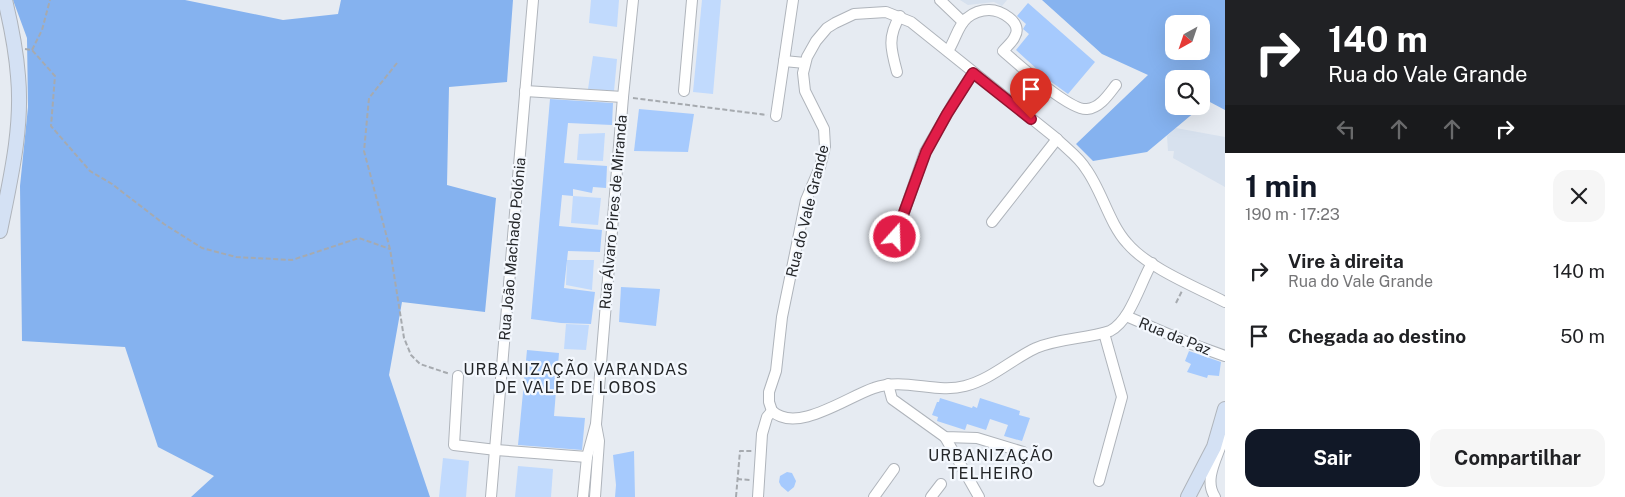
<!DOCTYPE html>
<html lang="pt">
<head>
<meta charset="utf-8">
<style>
  :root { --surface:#fff; --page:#f6f6f6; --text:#202124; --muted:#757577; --accent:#111827 }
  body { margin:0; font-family:"Public Sans",sans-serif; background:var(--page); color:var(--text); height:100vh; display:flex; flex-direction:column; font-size:19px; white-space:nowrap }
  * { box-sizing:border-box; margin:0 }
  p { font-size:16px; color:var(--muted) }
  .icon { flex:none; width:28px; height:28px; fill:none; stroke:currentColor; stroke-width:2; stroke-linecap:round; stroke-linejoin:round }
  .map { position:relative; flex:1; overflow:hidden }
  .details { display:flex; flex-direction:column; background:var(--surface); width:400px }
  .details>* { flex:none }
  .hud { background:#202124; color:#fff; overflow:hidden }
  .needle { width:32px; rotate:220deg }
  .fabs { position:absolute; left:1165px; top:15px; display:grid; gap:10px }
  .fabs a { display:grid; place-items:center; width:45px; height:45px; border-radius:10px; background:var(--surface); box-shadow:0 5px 20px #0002; font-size:25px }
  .pin { position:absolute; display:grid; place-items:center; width:42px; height:42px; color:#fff; margin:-51px -21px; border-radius:50% 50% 50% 0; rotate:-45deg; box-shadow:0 0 5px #0007 }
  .pin .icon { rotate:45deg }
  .me { position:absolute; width:55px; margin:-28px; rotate:20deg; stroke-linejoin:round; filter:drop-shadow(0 0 4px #0008) }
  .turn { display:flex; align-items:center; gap:18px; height:105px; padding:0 20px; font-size:22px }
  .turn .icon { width:65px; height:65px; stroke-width:2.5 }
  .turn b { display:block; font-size:35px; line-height:42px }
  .lanes { display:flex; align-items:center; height:48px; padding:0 20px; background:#0003; justify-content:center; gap:25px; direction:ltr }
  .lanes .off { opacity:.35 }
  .round { display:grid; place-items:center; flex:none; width:52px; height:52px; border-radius:15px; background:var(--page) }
  .summary { display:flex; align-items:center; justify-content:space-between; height:85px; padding:0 20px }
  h1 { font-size:30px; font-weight:700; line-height:38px; color:var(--accent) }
  .action { display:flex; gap:10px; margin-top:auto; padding:10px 20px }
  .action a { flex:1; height:58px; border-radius:15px; background:var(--accent); color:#fff; font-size:20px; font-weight:700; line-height:58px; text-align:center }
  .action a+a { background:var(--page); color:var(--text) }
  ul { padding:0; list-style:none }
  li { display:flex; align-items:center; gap:15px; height:65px; padding:0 20px }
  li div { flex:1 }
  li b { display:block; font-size:19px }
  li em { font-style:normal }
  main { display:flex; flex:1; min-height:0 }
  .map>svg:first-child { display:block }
  .built { fill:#d7e1ee }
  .green { fill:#c1dafd }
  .forest { fill:#85b2ef; fill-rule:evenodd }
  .building { fill:#a6cafd }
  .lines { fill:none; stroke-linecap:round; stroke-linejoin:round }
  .minor-casing { stroke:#afb4bb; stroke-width:12 }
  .secondary-casing { stroke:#afb4bb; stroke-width:16 }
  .path { stroke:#a6aaaf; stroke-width:2; stroke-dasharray:5 2.5; stroke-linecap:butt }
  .minor { stroke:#fff; stroke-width:10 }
  .secondary { stroke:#d4e1f4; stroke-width:14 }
  .route-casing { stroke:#92132f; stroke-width:12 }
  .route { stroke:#e11d48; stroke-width:9 }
  .labels { text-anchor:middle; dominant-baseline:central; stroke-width:4.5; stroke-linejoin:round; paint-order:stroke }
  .street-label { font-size:15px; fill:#242629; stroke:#f4f8fe }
  .neighbourhood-label { font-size:16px; letter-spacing:1px; fill:#242629; stroke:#f4f8fe }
</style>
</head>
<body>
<main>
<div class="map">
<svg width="1225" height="497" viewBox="0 0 1225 497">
  <rect width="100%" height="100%" fill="#e6ebf2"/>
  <g class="built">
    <path d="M 960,0 L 1007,0 L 1002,6 L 994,2 L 968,5 Z"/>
    <path d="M 1176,128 L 1225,137 L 1225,187 L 1173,158 L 1174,151 L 1168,151 L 1167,136 Z"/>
  </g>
  <g class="green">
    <path d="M 591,0 L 619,0 L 617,27 L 589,23 Z"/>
    <path d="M 702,0 L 721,0 L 713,94 L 693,92 Z"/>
    <path d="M 593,56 L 617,59 L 614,91 L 588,89 Z"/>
    <path d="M 605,133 L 603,161 L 577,160 L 579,134 Z"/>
    <path d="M 573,196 L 601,198 L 598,225 L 571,223 Z"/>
    <path d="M 567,260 L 594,260 L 592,290 L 566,285 Z"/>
    <path d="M 566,324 L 589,325 L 586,350 L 564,349 Z"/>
    <path d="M 443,458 L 469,461 L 466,497 L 439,497 Z"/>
    <path d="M 518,466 L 553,469 L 551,497 L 515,497 Z"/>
  </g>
  <g class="forest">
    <path d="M 13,0 L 185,0 L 283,20 L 338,14 L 341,0 L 513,0 L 507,82 L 449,87 L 447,185 L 496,198 L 485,312 L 402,302 L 389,375 L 430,497 L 191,497 L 214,476 L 158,447 L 125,347 L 22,341 L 20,186 L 28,107 L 27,38 Z"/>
    <path d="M 1042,0 L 1225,0 L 1225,110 L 1208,101 L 1147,152 L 1093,161 L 1076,144 L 1148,75 L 1102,54 ZM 1174,24 L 1201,24 L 1201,51 L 1174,51 ZM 1174,79 L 1201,79 L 1201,106 L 1174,106 Z"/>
  </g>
  <g class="building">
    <path d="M 1028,3 L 1095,62 L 1068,94 L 1050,81 L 1016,50 L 1029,34 L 1023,29 L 1026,24 L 1017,16 Z"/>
    <path d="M 550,99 L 613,103 L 612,125 L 568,123 L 564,163 L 607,166 L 606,188 L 593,187 L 592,193 L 573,189 L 573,196 L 562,195 L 559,226 L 602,230 L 600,252 L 568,251 L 564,288 L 595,292 L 591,324 L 561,323 L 531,319 Z"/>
    <path d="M 639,109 L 694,114 L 688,152 L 634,151 Z"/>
    <path d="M 621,287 L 660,289 L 656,326 L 619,322 Z"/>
    <path d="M 527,350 L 559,353 L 554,416 L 585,418 L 582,450 L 518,445 Z"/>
    <path d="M 1189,351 L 1221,362 L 1219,376 L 1208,375 L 1207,378 L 1187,372 L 1191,364 L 1185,361 Z"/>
    <path d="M 940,398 L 972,408 L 973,406 L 977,408 L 980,398 L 1020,411 L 1019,415 L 1030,418 L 1022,441 L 1004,436 L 1008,425 L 990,419 L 986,430 L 967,424 L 965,430 L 937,421 L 938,417 L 932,415 L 937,402 L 939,402 Z"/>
    <path d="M 634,451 L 635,497 L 615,497 L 616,485 L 613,455 Z"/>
    <path d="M 787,472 L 792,473 L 796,481 L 794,487 L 788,492 L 781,486 L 779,482 L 780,476 Z"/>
  </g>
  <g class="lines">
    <g class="minor-casing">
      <g id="minor">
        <path d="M 940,0 L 963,22"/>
        <path d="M 948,51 C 955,41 958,25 967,18 C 973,13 982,10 989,10 C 1000,10 1023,22 1015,36 C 1013,42 1006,47 1003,51 C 1018,64 1070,111 1087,109 C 1100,108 1109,94 1116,85"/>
        <path d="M 784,61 L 805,63"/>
        <path d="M 897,72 C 891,50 887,37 900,16"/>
        <path d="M 525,91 L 623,97"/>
        <path d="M 684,91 L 692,0"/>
        <path d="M 776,116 L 793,0"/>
        <path d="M 992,222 L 1057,139"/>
        <path d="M 890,253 L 925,152 L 954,102 L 973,73"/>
        <path d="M 1126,316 L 1189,343 L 1225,356"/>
        <path d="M 458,376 L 454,445 L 496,450 L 587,457"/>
        <path d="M 888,384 L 892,399 L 945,437 L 977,438 L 1023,452"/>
        <path d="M 772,411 L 769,402 L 769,392 L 776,371 L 782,317 L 806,200 L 820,167 L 825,147 L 824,129 L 805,91 L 803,73 L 807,57 L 816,41 L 827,28 L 835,23 L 854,14 L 886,12 L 911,22 L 1057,139 C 1067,149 1079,157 1086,169 C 1102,191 1109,223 1127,243 C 1148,268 1196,287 1225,302"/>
        <path d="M 772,411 C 797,434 847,397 874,388 C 904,377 936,394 965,386 C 992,379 1012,359 1036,348 C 1060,338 1086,339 1110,331 C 1131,320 1140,283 1152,263"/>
        <path d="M 945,437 L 979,497"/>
        <path d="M 1099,481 L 1122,397 L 1104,333"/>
        <path d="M 491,497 L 533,0"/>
        <path d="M 583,497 L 587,457 L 596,424 L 623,97 L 633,0"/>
        <path d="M 595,497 L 599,441 L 596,425"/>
        <path d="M 758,497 L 762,434 L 767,417 L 772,411"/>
        <path d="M 874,497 L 894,469"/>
        <path d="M 931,497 L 941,484"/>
        <path d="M 1215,497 C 1203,479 1218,457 1223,439"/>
      </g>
    </g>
    <g class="secondary-casing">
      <g id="secondary">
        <path d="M 0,231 C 10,181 23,128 18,76 C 16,50 11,25 5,0"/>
        <path d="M 1188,497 L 1214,447 L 1225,409"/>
      </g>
    </g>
    <g class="path">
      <path d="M 25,49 L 32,50 L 55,76 L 51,126 L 90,171 L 112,184 L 164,224 L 202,248 L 236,257 L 292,260 L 359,238 L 390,249"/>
      <path d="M 32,50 L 42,30 L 50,0"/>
      <path d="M 397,63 L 369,98 L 364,151 L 390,249 L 404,338 L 411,355 L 420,364 L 450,374"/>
      <path d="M 633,98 L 767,115"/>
      <path d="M 1176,303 L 1182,291"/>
      <path d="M 737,479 L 750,480"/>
      <path d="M 736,497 L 740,451 L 752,451"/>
    </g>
    <use href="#minor" class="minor"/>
    <use href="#secondary" class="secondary"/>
  </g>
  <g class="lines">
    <g class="route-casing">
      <path id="route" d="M 895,237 L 926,152 L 947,114 L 973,73 L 1031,119"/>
    </g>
    <use href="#route" class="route"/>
  </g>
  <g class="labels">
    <g class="street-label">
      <text transform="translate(807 211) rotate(-76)">Rua do Vale Grande</text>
      <text transform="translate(613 212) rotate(-85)">Rua Álvaro Pires de Miranda</text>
      <text transform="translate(512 249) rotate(-85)">Rua João Machado Polónia</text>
      <text transform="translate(1175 336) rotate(22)">Rua da Paz</text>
    </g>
    <g class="neighbourhood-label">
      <text x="576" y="369">URBANIZAÇÃO VARANDAS<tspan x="576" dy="18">DE VALE DE LOBOS</tspan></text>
      <text x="991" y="455">URBANIZAÇÃO<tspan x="991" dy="18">TELHEIRO</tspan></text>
    </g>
  </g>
</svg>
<div class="fabs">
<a><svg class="needle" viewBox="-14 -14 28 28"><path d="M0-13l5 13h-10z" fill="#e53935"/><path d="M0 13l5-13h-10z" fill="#757577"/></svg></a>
<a><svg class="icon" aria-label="search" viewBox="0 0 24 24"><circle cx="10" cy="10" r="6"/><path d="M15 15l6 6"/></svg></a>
</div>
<div class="pin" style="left:1031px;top:119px;background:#d93025"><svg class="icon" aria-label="arrive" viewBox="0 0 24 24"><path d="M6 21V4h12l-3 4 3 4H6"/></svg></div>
<svg class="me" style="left:895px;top:237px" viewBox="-20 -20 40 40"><circle r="17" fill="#e11d48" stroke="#fff" stroke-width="3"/><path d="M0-11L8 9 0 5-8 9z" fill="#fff"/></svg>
</div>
<section class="details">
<div class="hud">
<div class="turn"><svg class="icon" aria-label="right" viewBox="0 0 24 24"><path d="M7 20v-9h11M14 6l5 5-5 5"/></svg><div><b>140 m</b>Rua do Vale Grande</div></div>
<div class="lanes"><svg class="icon off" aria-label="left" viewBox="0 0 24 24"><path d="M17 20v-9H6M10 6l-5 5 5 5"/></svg><svg class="icon off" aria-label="ahead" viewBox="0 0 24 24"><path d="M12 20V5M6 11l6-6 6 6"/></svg><svg class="icon off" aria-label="ahead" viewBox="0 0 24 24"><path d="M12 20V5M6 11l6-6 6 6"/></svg><svg class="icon" aria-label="right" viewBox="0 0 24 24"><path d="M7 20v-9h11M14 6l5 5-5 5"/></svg></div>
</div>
<div class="summary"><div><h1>1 min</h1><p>190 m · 17:23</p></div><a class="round"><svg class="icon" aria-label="close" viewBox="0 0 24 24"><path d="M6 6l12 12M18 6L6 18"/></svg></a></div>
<ul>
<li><svg class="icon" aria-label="right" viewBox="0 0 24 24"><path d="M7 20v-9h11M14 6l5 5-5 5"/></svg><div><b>Vire à direita</b><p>Rua do Vale Grande</p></div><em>140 m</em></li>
<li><svg class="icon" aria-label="arrive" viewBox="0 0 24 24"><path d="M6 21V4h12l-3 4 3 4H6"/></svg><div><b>Chegada ao destino</b></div><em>50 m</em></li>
</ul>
<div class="action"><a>Sair</a><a>Compartilhar</a></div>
</section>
</main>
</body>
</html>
